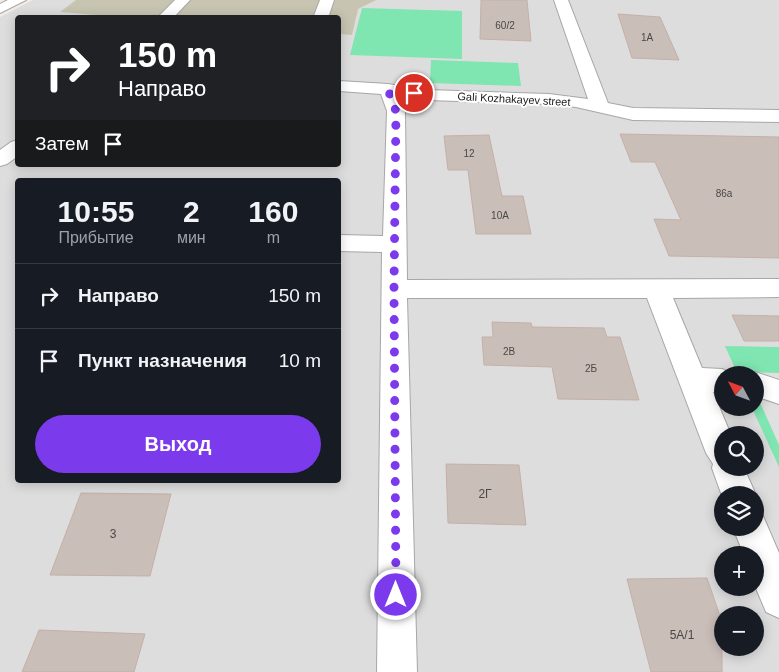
<!DOCTYPE html>
<html lang="ru">
<head>
<meta charset="utf-8">
<style>
  :root { --surface:#171b24; --page:#20242c; --text:#f1f3f6; --muted:#9ea1a6; --line:#363941; --accent:#7c3aed }
  body { margin:0; font-family:Arial,sans-serif; background:var(--page); color:var(--text); height:100vh; display:flex; flex-direction:column; font-size:19px; white-space:nowrap }
  * { box-sizing:border-box; margin:0 }
  p { font-size:16px; color:var(--muted) }
  .icon { flex:none; width:28px; height:28px; fill:none; stroke:currentColor; stroke-width:2; stroke-linecap:round; stroke-linejoin:round }
  .map { position:relative; flex:1; overflow:hidden }
  .side { position:absolute; left:15px; top:178px; width:326px; height:305px; display:flex; flex-direction:column; background:var(--surface); border-radius:5px; box-shadow:0 2px 12px #0003 }
  .side>* { flex:none }
  .guide { position:absolute; left:15px; top:15px; width:326px; height:152px; border-radius:5px; box-shadow:0 2px 12px #0003; background:#202124; color:#fff; overflow:hidden }
  .needle { width:32px; rotate:311deg }
  .fabs { position:absolute; left:714px; top:366px; display:grid; gap:10px }
  .fabs a { display:grid; place-items:center; width:50px; height:50px; border-radius:50%; background:var(--surface); box-shadow:0 2px 12px #0003; font-size:25px }
  .pin { position:absolute; display:grid; place-items:center; width:42px; height:42px; color:#fff; margin:-21px; border:2px solid #fff; border-radius:50%; box-shadow:0 1px 5px #0007 }
  .me { position:absolute; width:55px; margin:-28px; rotate:0deg; stroke-linejoin:round; filter:drop-shadow(0 0 4px #0008) }
  .turn { display:flex; align-items:center; gap:18px; height:105px; padding:0 20px; font-size:22px }
  .turn .icon { width:65px; height:65px; stroke-width:2.5 }
  .turn b { display:block; font-size:35px; line-height:42px }
  .then { display:flex; align-items:center; height:48px; padding:0 20px; background:#0003; gap:10px; font-size:19px }
  .eta { display:flex; justify-content:space-evenly; align-items:center; height:85px; text-align:center }
  .eta b { font-size:30px; font-weight:700; line-height:35px }
  .primary-button { display:flex; gap:10px; margin-top:auto; padding:10px 20px }
  .primary-button a { flex:1; height:58px; border-radius:30px; background:var(--accent); color:#fff; font-size:20px; font-weight:700; line-height:58px; text-align:center }
  ul { padding:0; list-style:none }
  li { display:flex; align-items:center; gap:15px; height:65px; padding:0 20px; border-top:1px solid var(--line) }
  li div { flex:1 }
  li b { display:block; font-size:19px }
  li em { font-style:normal }
  .map>svg:first-child { display:block }
  .residential { fill:#dedddd; fill-rule:evenodd }
  .construction { fill:#c7c4b1 }
  .pitch { fill:#7fe5b1 }
  .parking { fill:#e0e0e0 }
  .building { fill:#cabeb9; stroke:#c4b0a7 }
  .lines { fill:none; stroke-linecap:round; stroke-linejoin:round }
  .minor-casing { stroke:#a7a7a7; stroke-width:2 }
  .minor { fill:#fff; fill-rule:evenodd }
  .route { stroke:#7c3aed; stroke-width:9; stroke-dasharray:0 16.2 }
  .labels { text-anchor:middle; dominant-baseline:central; stroke-width:4; stroke-linejoin:round; paint-order:stroke }
  .number-label { font-size:10px; fill:#4a4846 }
  .far-street-label { font-size:11px; fill:#202020; stroke:#fff }
  .near-number-label { font-size:12px; fill:#4a4846 }
</style>
</head>
<body>
<div class="map">
<svg width="779" height="672" viewBox="0 0 779 672">
  <rect width="100%" height="100%" fill="#f1ece6"/>
  <path class="residential" d="M 33,0 L 779,0 L 779,672 L 0,672 L 0,17 ZM 18,18 L 339,18 L 339,165 L 18,165 ZM 18,180 L 339,180 L 339,480 L 18,480 ZM 722,375 L 755,375 L 755,408 L 722,408 ZM 722,435 L 755,435 L 755,468 L 722,468 ZM 722,495 L 755,495 L 755,528 L 722,528 ZM 722,555 L 755,555 L 755,588 L 722,588 ZM 722,615 L 755,615 L 755,648 L 722,648 Z"/>
  <path class="construction" d="M 76,0 L 376,0 L 358,9 L 352,35 L 339,34 L 339,18 L 134,18 L 60,12 Z"/>
  <g class="pitch">
    <path d="M 362,8 L 462,11 L 462,59 L 350,55 Z"/>
    <path d="M 431,60 L 518,63 L 521,86 L 430,83 Z"/>
    <path d="M 725,346 L 779,347 L 779,467 L 752,408 L 755,408 L 755,375 L 738,375 Z"/>
  </g>
  <path class="parking" d="M 747,372 L 779,373 L 779,445 L 755,391 L 755,375 L 748,375 Z"/>
  <g class="building">
    <path d="M 481,0 L 527,0 L 531,41 L 480,39 Z"/>
    <path d="M 618,14 L 660,17 L 679,60 L 632,58 Z"/>
    <path d="M 620,134 L 779,137 L 779,258 L 669,256 L 654,219 L 681,220 L 655,162 L 631,162 Z"/>
    <path d="M 489,135 L 502,196 L 523,196 L 531,234 L 476,234 L 468,170 L 448,170 L 444,136 Z"/>
    <path d="M 732,315 L 779,316 L 779,341 L 744,341 Z"/>
    <path d="M 492,322 L 531,323 L 532,327 L 604,328 L 607,337 L 620,337 L 639,400 L 558,399 L 552,367 L 484,365 L 482,337 L 493,337 Z"/>
    <path d="M 446,464 L 519,465 L 526,525 L 448,523 Z"/>
    <path d="M 81,493 L 171,494 L 150,576 L 50,575 Z"/>
    <path d="M 707,578 L 722,622 L 722,672 L 651,672 L 627,579 Z"/>
    <path d="M 39,630 L 145,634 L 134,672 L 22,672 Z"/>
  </g>
  <g class="lines">
    <g class="minor-casing">
      <g id="minor">
        <path d="M 8,0 L 26,0 L 0,13 L 0,4 Z"/>
        <path d="M 175,0 L 190,0 L 173,18 L 157,18 Z"/>
        <path d="M 320,0 L 334,0 L 328,18 L 313,18 Z"/>
        <path d="M 554,0 L 568,0 L 608,103 L 633,108 L 779,110 L 779,122 L 633,120 L 576,107 L 549,104 L 428,100 L 400,96 L 405,111 L 407,280 L 779,279 L 779,297 L 673,298 L 702,368 L 722,369 L 734,375 L 722,375 L 722,393 L 713,392 L 731,435 L 722,435 L 722,468 L 744,468 L 756,495 L 755,497 L 755,495 L 722,496 L 712,468 L 713,464 L 706,453 L 647,298 L 407,298 L 417,672 L 377,672 L 382,252 L 339,251 L 339,235 L 383,236 L 387,111 L 381,94 L 339,91 L 339,81 L 388,84 L 428,90 L 549,94 L 588,99 Z"/>
        <path d="M 18,140 L 18,156 L 7,164 L 0,166 L 0,150 L 11,142 Z"/>
        <path d="M 755,372 L 779,380 L 779,404 L 755,396 L 755,375 L 746,375 Z"/>
        <path d="M 755,512 L 763,516 L 779,553 L 779,618 L 766,612 L 755,586 L 755,555 L 744,555 L 733,528 L 755,528 Z"/>
      </g>
    </g>
    <use href="#minor" class="minor"/>
  </g>
  <g class="lines">
    <path class="route" d="M 396,595 L 394,289 L 396,111 L 388,89 L 414,93"/>
  </g>
  <g class="labels">
    <g class="number-label">
      <text x="505" y="25">60/2</text>
      <text x="647" y="37">1А</text>
      <text x="469" y="153">12</text>
      <text x="724" y="193">86а</text>
      <text x="500" y="215">10А</text>
      <text x="509" y="351">2В</text>
      <text x="591" y="368">2Б</text>
    </g>
    <g class="far-street-label">
      <text transform="translate(514 99) rotate(3)">Gali Kozhakayev street</text>
    </g>
    <g class="near-number-label">
      <text x="485" y="494">2Г</text>
      <text x="113" y="534">3</text>
      <text x="682" y="635">5А/1</text>
    </g>
  </g>
</svg>
<div class="fabs">
<a><svg class="needle" viewBox="-14 -14 28 28"><path d="M0-13l5 13h-10z" fill="#e53935"/><path d="M0 13l5-13h-10z" fill="#9ea1a6"/></svg></a>
<a><svg class="icon" aria-label="search" viewBox="0 0 24 24"><circle cx="10" cy="10" r="6"/><path d="M15 15l6 6"/></svg></a>
<a><svg class="icon" aria-label="layers" viewBox="0 0 24 24"><path d="M12 4l9 5-9 5-9-5zM3 14l9 5 9-5"/></svg></a>
<a>+</a>
<a>−</a>
</div>
<div class="pin" style="left:414px;top:93px;background:#d93025"><svg class="icon" aria-label="arrive" viewBox="0 0 24 24"><path d="M6 21V4h12l-3 4 3 4H6"/></svg></div>
<svg class="me" style="left:396px;top:595px" viewBox="-20 -20 40 40"><circle r="17" fill="#7c3aed" stroke="#fff" stroke-width="3"/><path d="M0-11L8 9 0 5-8 9z" fill="#fff"/></svg>
<div class="guide">
<div class="turn"><svg class="icon" aria-label="right" viewBox="0 0 24 24"><path d="M7 20v-9h11M14 6l5 5-5 5"/></svg><div><b>150 m</b>Направо</div></div>
<div class="then">Затем<svg class="icon" aria-label="arrive" viewBox="0 0 24 24"><path d="M6 21V4h12l-3 4 3 4H6"/></svg></div>
</div>
<section class="side">
<div class="eta">
<div><b>10:55</b><p>Прибытие</p></div>
<div><b>2</b><p>мин</p></div>
<div><b>160</b><p>m</p></div>
</div>
<ul>
<li><svg class="icon" aria-label="right" viewBox="0 0 24 24"><path d="M7 20v-9h11M14 6l5 5-5 5"/></svg><div><b>Направо</b></div><em>150 m</em></li>
<li><svg class="icon" aria-label="arrive" viewBox="0 0 24 24"><path d="M6 21V4h12l-3 4 3 4H6"/></svg><div><b>Пункт назначения</b></div><em>10 m</em></li>
</ul>
<div class="primary-button"><a>Выход</a></div>
</section>
</div>
</body>
</html>
